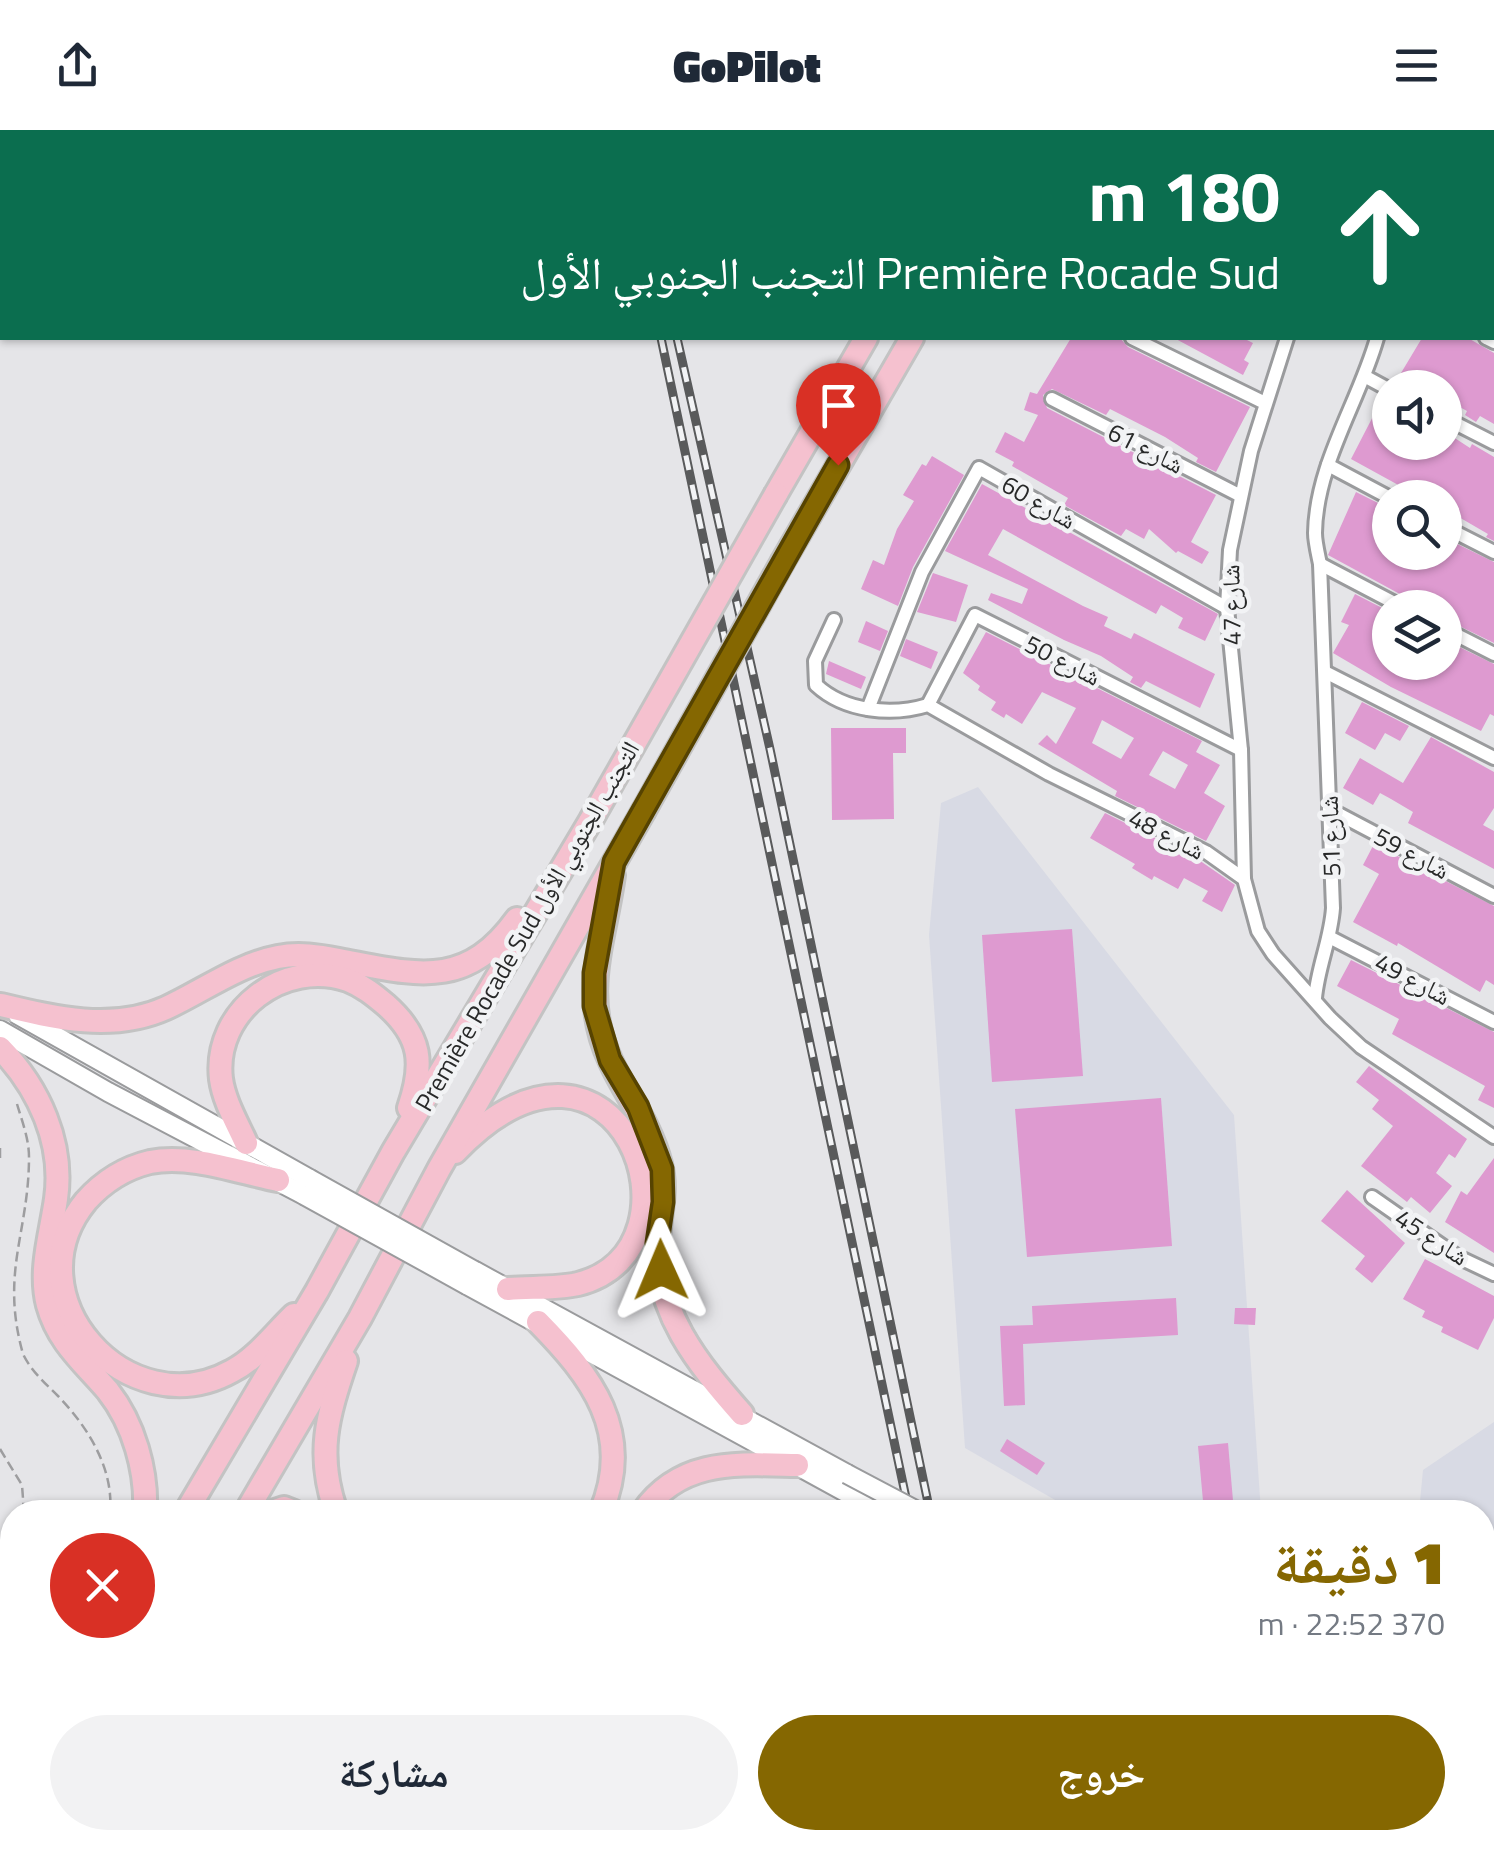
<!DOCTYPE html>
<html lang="ar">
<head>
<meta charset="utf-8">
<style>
  :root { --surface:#fff; --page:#f2f2f3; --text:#1f2937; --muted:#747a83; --accent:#856701 }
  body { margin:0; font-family:"Titillium Web","Noto Naskh Arabic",sans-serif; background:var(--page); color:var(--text); direction:rtl; height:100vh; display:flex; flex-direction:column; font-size:38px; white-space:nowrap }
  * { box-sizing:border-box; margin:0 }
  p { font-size:32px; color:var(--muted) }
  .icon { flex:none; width:55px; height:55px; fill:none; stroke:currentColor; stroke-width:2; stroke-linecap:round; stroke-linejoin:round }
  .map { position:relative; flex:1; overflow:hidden; direction:ltr }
  .panel { position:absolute; left:0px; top:1370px; width:1495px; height:350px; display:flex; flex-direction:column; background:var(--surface); border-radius:40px 40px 0 0; box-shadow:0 2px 8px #0004; direction:rtl }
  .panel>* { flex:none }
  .banner { position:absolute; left:0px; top:0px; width:1495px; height:210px; box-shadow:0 2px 8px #0004; direction:rtl; background:#0b6e4f; color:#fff; overflow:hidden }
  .fabs { position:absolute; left:1372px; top:240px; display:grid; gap:20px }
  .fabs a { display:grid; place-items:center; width:90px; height:90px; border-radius:50%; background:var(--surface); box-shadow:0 2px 8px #0004; font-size:50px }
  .pin { position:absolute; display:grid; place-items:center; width:85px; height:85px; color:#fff; margin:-102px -42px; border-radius:50% 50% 50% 0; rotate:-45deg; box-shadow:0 0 10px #0007 }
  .pin .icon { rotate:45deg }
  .me { position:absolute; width:110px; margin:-55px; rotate:359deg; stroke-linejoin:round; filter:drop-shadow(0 0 8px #0008) }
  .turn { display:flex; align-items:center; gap:35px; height:210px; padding:0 50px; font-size:45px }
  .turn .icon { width:130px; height:130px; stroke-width:2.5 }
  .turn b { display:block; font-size:70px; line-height:85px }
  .round { display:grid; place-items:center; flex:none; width:105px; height:105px; border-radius:52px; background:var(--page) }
  .headline { display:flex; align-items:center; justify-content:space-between; height:170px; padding:0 50px }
  h1 { font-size:60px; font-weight:800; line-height:75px; color:var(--accent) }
  .button { display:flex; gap:20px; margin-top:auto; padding:20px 50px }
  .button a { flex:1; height:115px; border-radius:60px; background:var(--accent); color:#fff; font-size:40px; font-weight:800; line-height:115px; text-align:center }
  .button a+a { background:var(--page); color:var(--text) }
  header { display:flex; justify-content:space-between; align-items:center; height:130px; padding:0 50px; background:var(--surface); font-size:45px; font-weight:800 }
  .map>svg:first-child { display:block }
  .built { fill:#d8dae4 }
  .building { fill:#de9ad0; fill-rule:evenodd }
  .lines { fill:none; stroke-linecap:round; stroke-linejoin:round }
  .lane-casing { stroke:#9a9b9d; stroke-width:11 }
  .street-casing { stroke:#9a9b9d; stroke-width:18 }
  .secondary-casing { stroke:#9a9b9d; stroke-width:22 }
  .highway-casing { stroke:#c3c3c3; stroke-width:28 }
  .path { stroke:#9d9d9f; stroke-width:2.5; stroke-dasharray:10 5; stroke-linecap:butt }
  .lane { stroke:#fff; stroke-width:6 }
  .street { stroke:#fff; stroke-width:12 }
  .secondary { stroke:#fff; stroke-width:18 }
  .highway { stroke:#f5c1cf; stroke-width:22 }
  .rail-casing { stroke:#595a5b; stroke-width:9 }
  .rail { stroke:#f2f3f5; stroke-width:5; stroke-dasharray:15; stroke-linecap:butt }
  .secondary-bridge-casing { stroke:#9a9b9d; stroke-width:22; stroke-linecap:butt }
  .highway-bridge-casing { stroke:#c3c3c3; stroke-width:28; stroke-linecap:butt }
  .secondary-bridge { stroke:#fff; stroke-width:18 }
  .highway-bridge { stroke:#f5c1cf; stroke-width:22 }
  .route-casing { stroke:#564301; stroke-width:25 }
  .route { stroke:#856701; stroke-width:18 }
  .labels { text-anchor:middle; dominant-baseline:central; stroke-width:9; stroke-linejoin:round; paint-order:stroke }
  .street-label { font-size:25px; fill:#282929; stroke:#f2f3f5 }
</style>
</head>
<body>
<header><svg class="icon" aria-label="menu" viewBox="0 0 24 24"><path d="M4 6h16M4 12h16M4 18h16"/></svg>GoPilot<svg class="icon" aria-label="share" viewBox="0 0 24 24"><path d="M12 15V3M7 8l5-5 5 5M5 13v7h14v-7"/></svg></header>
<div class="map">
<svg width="1494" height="1720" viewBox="0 0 1494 1720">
  <rect width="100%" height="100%" fill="#e5e5e8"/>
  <g class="built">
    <path d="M 978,657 L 1234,985 L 1261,1382 L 1076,1382 L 965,1318 L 929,805 L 941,673 Z"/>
    <path d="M 1494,1292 L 1494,1539 L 1483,1538 L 1482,1382 L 1419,1382 L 1423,1340 Z"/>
  </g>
  <g class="building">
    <path d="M 1071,208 L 1120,208 L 1128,217 L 1250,277 L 1216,342 L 1196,332 L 1198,328 L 1165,307 L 1110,279 L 1106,285 L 1052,259 L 1043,265 L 1047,278 L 1216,365 L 1191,412 L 1209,422 L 1202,434 L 1178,421 L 1176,423 L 1149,399 L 1144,409 L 1126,399 L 1121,406 L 1064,375 L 1068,368 L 1012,336 L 1014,332 L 995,322 L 1005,302 L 1024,312 L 1038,285 L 1024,280 L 1030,262 L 1037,264 Z"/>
    <path d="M 1174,208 L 1243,208 L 1253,213 L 1244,230 L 1249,233 L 1243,245 Z"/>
    <path d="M 1422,208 L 1468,208 L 1494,223 L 1494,294 L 1480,286 L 1476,292 L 1465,285 L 1467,281 L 1445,269 L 1445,258 L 1426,258 L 1401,243 Z"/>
    <path d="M 1383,267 L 1390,270 L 1390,312 L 1445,312 L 1447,303 L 1470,318 L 1472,314 L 1494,327 L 1494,411 L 1486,407 L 1488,404 L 1445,379 L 1445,368 L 1422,368 L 1351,329 Z"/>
    <path d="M 932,326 L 964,345 L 913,437 L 898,476 L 861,459 L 873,430 L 884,435 L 897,399 L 914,371 L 903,365 L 922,334 L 926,336 Z"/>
    <path d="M 982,354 L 1218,484 L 1205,511 L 1178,498 L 1183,488 L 1161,475 L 1156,484 L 1003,399 L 988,425 L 1083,476 L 1108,487 L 1104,496 L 1131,509 L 1134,503 L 1215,544 L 1200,578 L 1146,551 L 1141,558 L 1130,552 L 1133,547 L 1101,526 L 1064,510 L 988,470 L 991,463 L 1022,474 L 1028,459 L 945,421 Z"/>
    <path d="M 1356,362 L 1390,379 L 1390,422 L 1445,422 L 1445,408 L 1494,432 L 1494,513 L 1445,489 L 1445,478 L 1417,478 L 1409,469 L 1328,425 Z"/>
    <path d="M 933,443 L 968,455 L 956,492 L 917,482 Z"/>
    <path d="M 1355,464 L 1390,482 L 1390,532 L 1445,532 L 1445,510 L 1494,534 L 1494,586 L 1490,584 L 1481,601 L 1391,557 L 1333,523 L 1349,495 L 1341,492 Z"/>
    <path d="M 866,491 L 888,501 L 880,521 L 858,512 Z"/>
    <path d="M 986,502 L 1202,611 L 1196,622 L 1220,635 L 1204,663 L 1225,676 L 1206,711 L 1115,666 L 1117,661 L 1038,614 L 1047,605 L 1056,614 L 1076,578 L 1042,562 L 1022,594 L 1006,584 L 1004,588 L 991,580 L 996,572 L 978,560 L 980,556 L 963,543 ZM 1102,590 L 1134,608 L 1121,629 L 1092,613 ZM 1163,621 L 1188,635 L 1175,659 L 1149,645 Z"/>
    <path d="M 906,509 L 938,522 L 931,539 L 900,526 Z"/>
    <path d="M 829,531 L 866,547 L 861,559 L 826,544 Z"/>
    <path d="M 1362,572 L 1409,596 L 1400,611 L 1385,603 L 1375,620 L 1345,603 Z"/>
    <path d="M 831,598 L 906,598 L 906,623 L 893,623 L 894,689 L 832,690 Z"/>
    <path d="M 1431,607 L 1494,642 L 1494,678 L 1483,695 L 1494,701 L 1494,739 L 1408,693 L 1413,682 L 1391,669 L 1380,663 L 1373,675 L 1343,658 L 1360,628 L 1403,653 Z"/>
    <path d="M 1105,683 L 1196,728 L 1235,755 L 1222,782 L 1202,771 L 1208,761 L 1184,748 L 1178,759 L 1154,746 L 1152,750 L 1132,738 L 1135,734 L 1090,708 Z"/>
    <path d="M 1374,714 L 1494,776 L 1494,855 L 1486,850 L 1480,862 L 1398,813 L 1397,816 L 1353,792 L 1379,744 L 1363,735 Z"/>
    <path d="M 1072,799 L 1083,946 L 992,952 L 982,805 Z"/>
    <path d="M 1351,830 L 1494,902 L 1494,978 L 1478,970 L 1485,956 L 1392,904 L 1399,889 L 1337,856 Z"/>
    <path d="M 1369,936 L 1467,1009 L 1455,1028 L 1449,1024 L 1436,1043 L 1452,1056 L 1430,1083 L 1411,1067 L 1407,1072 L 1361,1036 L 1393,996 L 1372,979 L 1379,970 L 1356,952 Z"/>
    <path d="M 1161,968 L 1172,1116 L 1027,1127 L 1015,979 Z"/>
    <path d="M 1494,1028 L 1494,1123 L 1445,1092 L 1461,1061 L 1467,1065 Z"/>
    <path d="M 1347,1060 L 1405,1113 L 1372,1153 L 1355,1139 L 1365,1126 L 1321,1091 Z"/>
    <path d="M 1425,1129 L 1494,1166 L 1494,1188 L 1478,1220 L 1441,1202 L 1443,1197 L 1422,1187 L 1425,1181 L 1403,1169 Z"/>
    <path d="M 1176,1168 L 1178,1205 L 1023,1214 L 1025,1275 L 1004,1276 L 1000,1196 L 1033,1195 L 1032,1176 Z"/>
    <path d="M 1235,1178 L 1256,1178 L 1255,1195 L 1234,1194 Z"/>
    <path d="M 1007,1309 L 1045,1333 L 1037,1345 L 1000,1321 Z"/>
    <path d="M 1228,1313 L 1234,1382 L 1204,1382 L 1198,1316 Z"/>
  </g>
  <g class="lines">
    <g class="lane-casing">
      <g id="lane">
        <path d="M 1483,1465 L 1494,1487"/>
        <path d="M 1482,1554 L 1494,1555"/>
        <path d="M 1087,1708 L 1090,1720"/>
      </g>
    </g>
    <g class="street-casing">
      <g id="street">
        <path d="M 1303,0 L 1307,2"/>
        <path d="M 907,2 L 908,0"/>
        <path d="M 1382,2 L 1384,0"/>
        <path d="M 1465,2 L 1466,0"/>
        <path d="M 1492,96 L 1494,97"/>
        <path d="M 1132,208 L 1265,273"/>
        <path d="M 1486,208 L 1494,212"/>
        <path d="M 1366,247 L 1390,260"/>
        <path d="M 1052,269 L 1241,366"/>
        <path d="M 1445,288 L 1494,313"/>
        <path d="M 1328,335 L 1390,368"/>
        <path d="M 1445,397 L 1494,422"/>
        <path d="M 1320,434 L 1404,478"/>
        <path d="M 834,490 L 815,531 L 816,555 C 845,582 892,586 928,575 L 1049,644 L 1206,722 L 1244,749 L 1258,801 L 1273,824 L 1330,888 L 1361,917 L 1494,1007"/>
        <path d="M 1445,499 L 1494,524"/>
        <path d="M 1325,542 L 1494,628"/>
        <path d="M 928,575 L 975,485 L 1241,620"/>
        <path d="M 868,579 L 922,442 L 979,338 L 1227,478"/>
        <path d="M 1329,679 L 1494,766"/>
        <path d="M 1244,749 L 1241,620 L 1227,478 L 1230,420 L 1251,321 L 1287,208"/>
        <path d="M 1331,808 L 1494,892"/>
        <path d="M 1315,868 C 1318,836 1331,809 1333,778 L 1320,434 C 1318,424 1315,412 1315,403 C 1316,334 1359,272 1377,208"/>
        <path d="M 1372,1067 L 1458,1127 L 1494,1144"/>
        <path d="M 1278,1720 L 1382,1708"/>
        <path d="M 1433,1720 L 1434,1708"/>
      </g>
    </g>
    <g class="secondary-casing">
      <g id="secondary">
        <path d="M 18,885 L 310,1049"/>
        <path d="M 0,900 L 108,962 L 304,1065"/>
        <path d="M 475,1141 L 847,1344"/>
        <path d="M 467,1155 L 882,1382"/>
        <path d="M 1482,1583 L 1494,1585"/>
        <path d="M 1482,1605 L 1494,1606"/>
      </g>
    </g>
    <g class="highway-casing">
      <g id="highway">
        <path d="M 987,2 L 989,0"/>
        <path d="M 1031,2 L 1033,0"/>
        <path d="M 776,364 L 866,208"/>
        <path d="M 783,431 L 912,208"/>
        <path d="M 613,745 C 604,812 579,865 611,932 C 628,969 649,992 660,1034 C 667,1060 659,1085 658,1110 C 654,1181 698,1234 742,1284"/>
        <path d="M 1,875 C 55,888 113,902 166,878 C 203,861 237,835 278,827 C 299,823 318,826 339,830 C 415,844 465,861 517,789"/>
        <path d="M 0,918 C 39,958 64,1013 56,1069 C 51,1104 39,1140 48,1175 C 58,1212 84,1233 108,1261 C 134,1294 147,1341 145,1382"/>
        <path d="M 246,1013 C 237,993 224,971 221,949 C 213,881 284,828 348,850 C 363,856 374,865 386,875 C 422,907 424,934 409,978"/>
        <path d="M 455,1022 C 619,852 715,1120 578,1154 C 556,1159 530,1157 508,1159"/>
        <path d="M 278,1050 C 238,1042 191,1024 150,1032 C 125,1038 103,1052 86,1071 C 8,1166 128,1299 232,1241 C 256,1229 275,1203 294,1185"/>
        <path d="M 538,1192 C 591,1246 635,1302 601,1382"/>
        <path d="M 186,1382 L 317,1161 L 393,1022 L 591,690"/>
        <path d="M 246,1382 L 360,1188 L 439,1039 L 643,682"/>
        <path d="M 272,1382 L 284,1378 L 294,1382"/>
        <path d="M 336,1382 C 316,1324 327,1287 346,1231"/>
        <path d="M 643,1382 C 681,1328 738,1334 797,1335"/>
        <path d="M 0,1697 L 12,1676"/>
        <path d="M 36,1720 L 43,1708"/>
      </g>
    </g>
    <g class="path">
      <path d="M 54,2 L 55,0"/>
      <path d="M 0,135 L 2,129"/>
      <path d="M 17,974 C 22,991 29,1009 29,1027 C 29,1103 0,1142 23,1224 C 31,1241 45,1253 58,1266 C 87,1296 114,1338 110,1382"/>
      <path d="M 0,1018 L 0,1028"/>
      <path d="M 0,1319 L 22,1355 L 24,1382"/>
      <path d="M 0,1447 L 12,1432"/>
      <path d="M 0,1578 L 12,1556"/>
      <path d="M 890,1708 L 894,1720"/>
      <path d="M 107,1720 L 113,1708"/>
    </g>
    <use href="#lane" class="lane"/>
    <use href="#street" class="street"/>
    <use href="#secondary" class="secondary"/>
    <use href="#highway" class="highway"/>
    <g class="rail-casing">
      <g id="rail">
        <path d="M 617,0 L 618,2"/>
        <path d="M 661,208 L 909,1382"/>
        <path d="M 677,208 L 770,619 L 930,1382"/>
        <path d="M 979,1708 L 982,1720"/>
        <path d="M 999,1708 L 1002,1720"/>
      </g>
    </g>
    <use href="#rail" class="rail"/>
    <g class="secondary-bridge-casing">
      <g id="secondary-bridge">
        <path d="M 310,1049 L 475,1141"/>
        <path d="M 304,1065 L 467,1155"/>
        <path d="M 847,1344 L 919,1382"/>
      </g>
    </g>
    <g class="highway-bridge-casing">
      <g id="highway-bridge">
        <path d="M 643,682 L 783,431"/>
        <path d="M 591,690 L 776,364"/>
      </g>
    </g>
    <use href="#secondary-bridge" class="secondary-bridge"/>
    <use href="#highway-bridge" class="highway-bridge"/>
  </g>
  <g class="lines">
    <g class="route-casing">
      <path id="route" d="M 661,1140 L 657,1113 L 663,1072 L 662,1039 L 638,977 L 610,930 L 594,876 L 594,843 L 614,732 L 838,335"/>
    </g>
    <use href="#route" class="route"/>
  </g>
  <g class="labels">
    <g class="street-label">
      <text transform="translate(1146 318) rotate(27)">شارع 61</text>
      <text transform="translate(1039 372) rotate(30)">شارع 60</text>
      <text transform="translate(1231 475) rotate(-91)">شارع 47</text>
      <text transform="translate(1063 530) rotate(27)">شارع 50</text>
      <text transform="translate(1167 704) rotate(27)">شارع 48</text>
      <text transform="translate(1330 706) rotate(-92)">شارع 51</text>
      <text transform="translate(1412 723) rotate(28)">شارع 59</text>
      <text transform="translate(527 796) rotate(-60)">Première Rocade Sud التجنب الجنوبي الأول</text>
      <text transform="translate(1413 849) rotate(28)">شارع 49</text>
      <text transform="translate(1432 1107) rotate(33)">شارع 45</text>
    </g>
  </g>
</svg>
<div class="fabs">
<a><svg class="icon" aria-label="sound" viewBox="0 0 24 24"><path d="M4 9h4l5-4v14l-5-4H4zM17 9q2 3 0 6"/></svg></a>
<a><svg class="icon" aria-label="search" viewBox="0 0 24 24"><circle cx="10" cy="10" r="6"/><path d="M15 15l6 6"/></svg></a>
<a><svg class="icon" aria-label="layers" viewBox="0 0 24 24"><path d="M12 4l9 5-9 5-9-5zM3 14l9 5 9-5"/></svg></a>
</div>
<div class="pin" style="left:838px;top:335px;background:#d93025"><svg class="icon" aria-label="arrive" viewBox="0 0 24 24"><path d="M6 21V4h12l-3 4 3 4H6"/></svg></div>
<svg class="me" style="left:661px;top:1140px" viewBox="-20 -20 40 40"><path d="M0-17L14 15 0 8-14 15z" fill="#856701" stroke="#fff" stroke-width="4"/></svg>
<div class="banner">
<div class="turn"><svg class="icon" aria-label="ahead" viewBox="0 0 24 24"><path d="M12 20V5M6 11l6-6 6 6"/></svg><div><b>180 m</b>Première Rocade Sud التجنب الجنوبي الأول</div></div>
</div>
<section class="panel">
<div class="headline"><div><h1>1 دقيقة</h1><p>370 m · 22:52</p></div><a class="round" style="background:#d93025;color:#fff"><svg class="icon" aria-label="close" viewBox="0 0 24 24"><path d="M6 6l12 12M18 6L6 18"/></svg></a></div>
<div class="button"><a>خروج</a><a>مشاركة</a></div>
</section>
</div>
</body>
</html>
